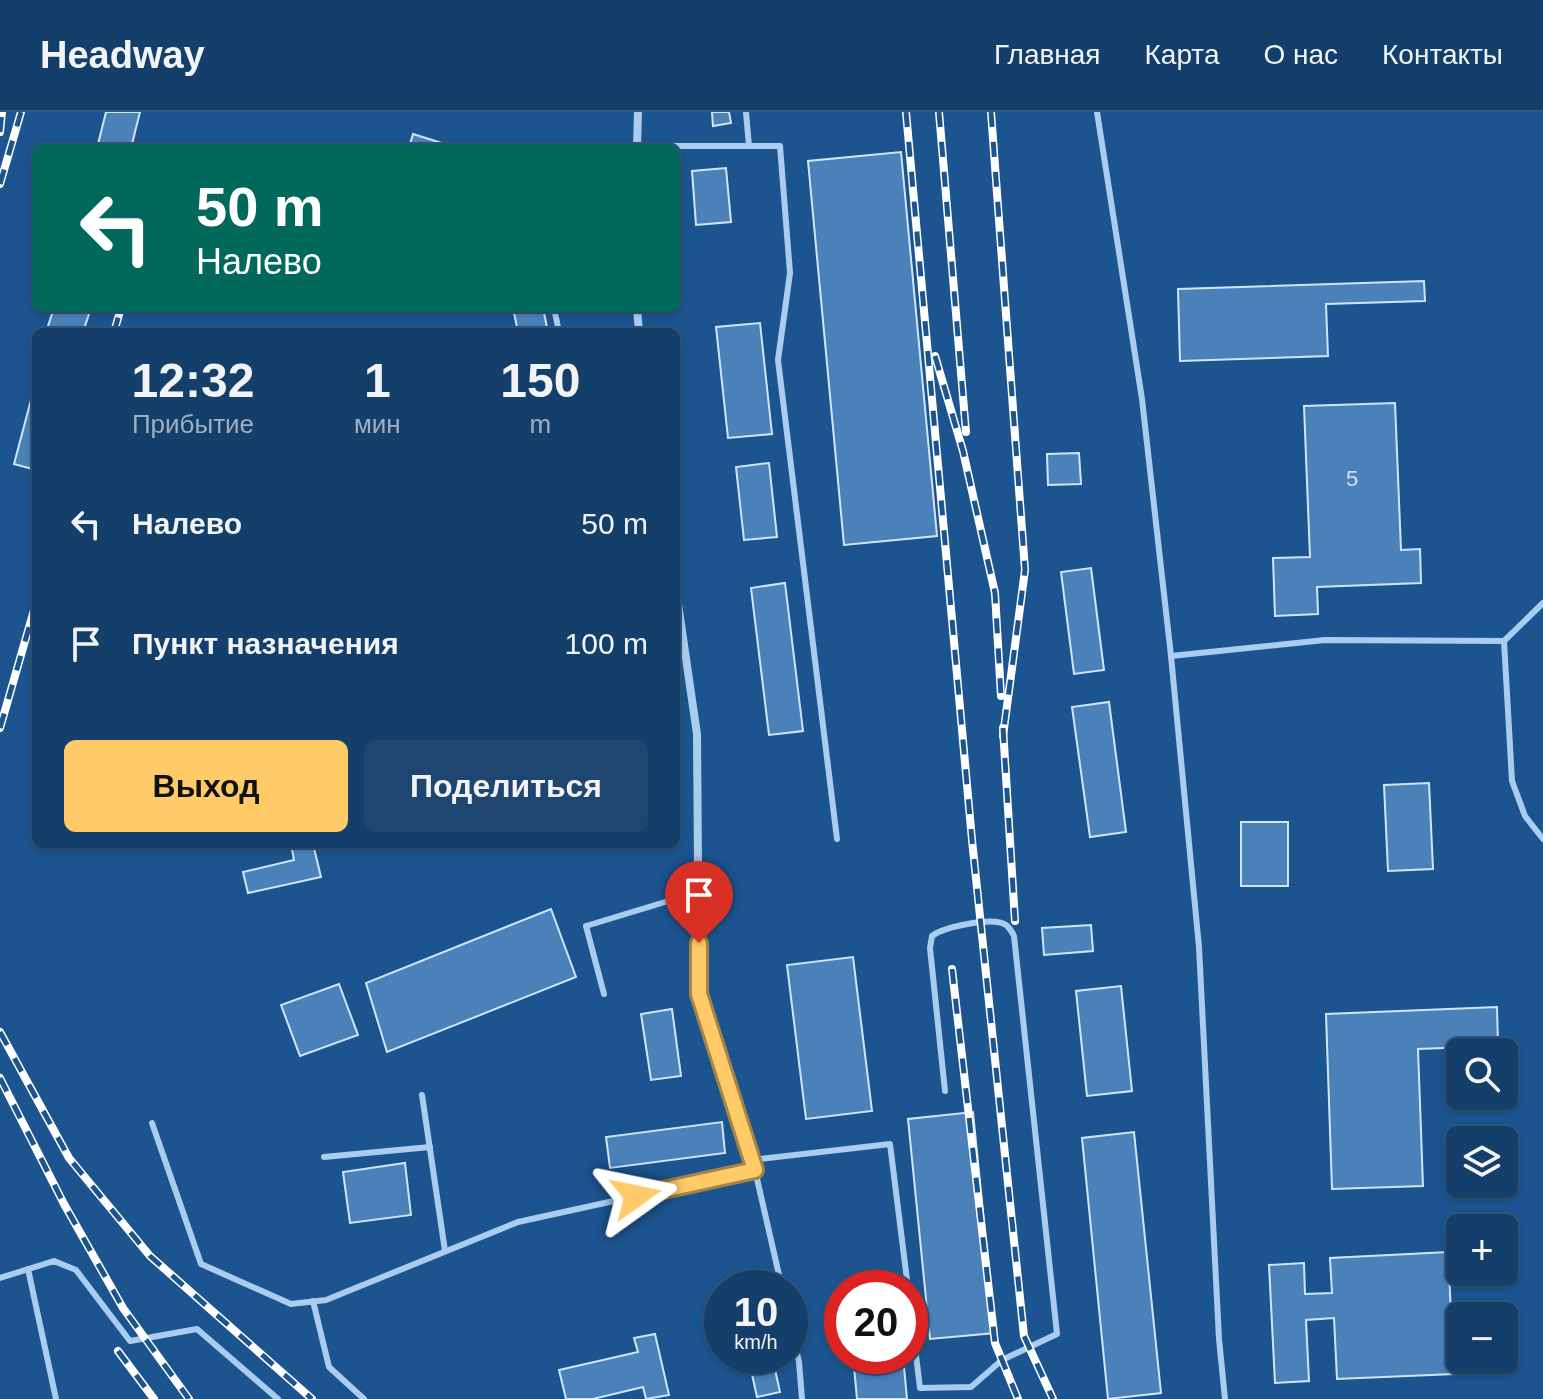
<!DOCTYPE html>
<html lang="ru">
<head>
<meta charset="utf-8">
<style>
  :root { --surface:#153f6b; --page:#1e4671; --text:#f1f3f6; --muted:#9dafc1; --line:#34587e; --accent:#fecb68 }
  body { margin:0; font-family:Arial,sans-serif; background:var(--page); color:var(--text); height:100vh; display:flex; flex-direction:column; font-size:30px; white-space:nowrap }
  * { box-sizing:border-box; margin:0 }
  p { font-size:26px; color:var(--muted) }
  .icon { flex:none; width:44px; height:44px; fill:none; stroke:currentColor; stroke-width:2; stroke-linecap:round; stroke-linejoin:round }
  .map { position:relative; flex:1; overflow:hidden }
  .panel { position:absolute; left:32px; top:216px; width:648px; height:520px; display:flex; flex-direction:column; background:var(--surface); border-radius:12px; box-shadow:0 2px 6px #0004,0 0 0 2px var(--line) }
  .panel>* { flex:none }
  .top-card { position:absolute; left:32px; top:32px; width:648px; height:168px; border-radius:12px; box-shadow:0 2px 6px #0004,0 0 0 2px var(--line); background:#00695c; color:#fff; overflow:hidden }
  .controls { position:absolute; left:1446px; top:926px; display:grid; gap:16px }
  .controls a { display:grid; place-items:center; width:72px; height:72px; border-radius:12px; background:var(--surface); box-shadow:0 2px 6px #0004,0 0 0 2px var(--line); font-size:40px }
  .speed { position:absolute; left:704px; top:1158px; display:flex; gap:16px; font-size:40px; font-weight:700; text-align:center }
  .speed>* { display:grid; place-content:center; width:104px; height:104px; border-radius:50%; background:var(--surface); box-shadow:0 2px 6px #0004,0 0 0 2px var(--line); line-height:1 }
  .speed small { font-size:20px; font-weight:400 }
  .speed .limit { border:12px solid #d22; background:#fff; color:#111 }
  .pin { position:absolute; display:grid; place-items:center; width:68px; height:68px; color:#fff; margin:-82px -34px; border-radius:50% 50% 50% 0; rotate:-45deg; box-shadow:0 0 8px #0007 }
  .pin .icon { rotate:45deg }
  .me { position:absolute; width:88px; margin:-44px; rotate:78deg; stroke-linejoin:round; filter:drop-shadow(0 0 6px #0008) }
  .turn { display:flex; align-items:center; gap:28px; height:168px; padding:0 32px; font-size:36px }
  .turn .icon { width:104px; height:104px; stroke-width:2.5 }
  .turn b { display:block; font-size:56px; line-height:68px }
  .eta { display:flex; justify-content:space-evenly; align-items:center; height:136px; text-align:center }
  .eta b { font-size:48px; font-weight:600; line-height:56px }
  .button { display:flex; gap:16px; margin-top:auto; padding:16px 32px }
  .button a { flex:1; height:92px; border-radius:12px; background:var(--accent); color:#111; font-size:32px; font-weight:600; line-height:92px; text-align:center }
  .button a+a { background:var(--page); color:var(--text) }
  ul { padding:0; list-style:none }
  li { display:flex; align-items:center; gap:24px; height:120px; padding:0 32px }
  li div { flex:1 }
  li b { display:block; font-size:30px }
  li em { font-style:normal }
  header { display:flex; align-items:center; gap:48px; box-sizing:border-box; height:112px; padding:0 40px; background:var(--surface); border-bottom:2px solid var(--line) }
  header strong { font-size:38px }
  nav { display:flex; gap:44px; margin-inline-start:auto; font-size:28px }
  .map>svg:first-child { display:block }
  .building { fill:#4981b8; stroke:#d0e5fa; stroke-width:2 }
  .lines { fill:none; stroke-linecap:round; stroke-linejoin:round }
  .lane { stroke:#ace; stroke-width:6 }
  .street { stroke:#ace; stroke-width:8 }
  .rail-casing { stroke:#fff; stroke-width:8 }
  .rail { stroke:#1c548f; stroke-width:5; stroke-dasharray:15; stroke-linecap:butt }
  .route-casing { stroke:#a58444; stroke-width:20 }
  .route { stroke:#fecb68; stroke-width:14 }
  .labels { text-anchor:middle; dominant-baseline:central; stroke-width:8; stroke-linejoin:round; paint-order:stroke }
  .number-label { font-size:22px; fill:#d2e0ed }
</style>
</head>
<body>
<header>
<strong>Headway</strong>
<nav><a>Главная</a><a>Карта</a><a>О нас</a><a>Контакты</a></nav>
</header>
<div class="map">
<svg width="1543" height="1287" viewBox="0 0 1543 1287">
  <rect width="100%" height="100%" fill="#1c548f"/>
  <g class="building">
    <path d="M 106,0 L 140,0 L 131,36 L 97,36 Z"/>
    <path d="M 712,0 L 729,0 L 731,11 L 713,14 Z"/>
    <path d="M 413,22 L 448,33 L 448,36 L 409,36 Z"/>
    <path d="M 901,40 L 937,424 L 844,433 L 808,49 Z"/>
    <path d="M 726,56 L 731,110 L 696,113 L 692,59 Z"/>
    <path d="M 1424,169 L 1425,189 L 1326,192 L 1328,244 L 1180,249 L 1178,177 Z"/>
    <path d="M 54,196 L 91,196 L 83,220 L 46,220 Z"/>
    <path d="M 513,196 L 543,196 L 548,220 L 518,220 Z"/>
    <path d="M 760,211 L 772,322 L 728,326 L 716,215 Z"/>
    <path d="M 32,284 L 36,284 L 36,358 L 14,352 Z"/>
    <path d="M 1395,291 L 1401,438 L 1420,437 L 1421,471 L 1317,475 L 1318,502 L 1275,504 L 1273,446 L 1310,445 L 1304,294 Z"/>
    <path d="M 1079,341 L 1081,372 L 1048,373 L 1047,342 Z"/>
    <path d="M 769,351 L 777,425 L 744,428 L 736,355 Z"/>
    <path d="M 1091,456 L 1104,558 L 1074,562 L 1061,460 Z"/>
    <path d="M 785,471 L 803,619 L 769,623 L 751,476 Z"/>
    <path d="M 1109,590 L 1126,720 L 1090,725 L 1072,595 Z"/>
    <path d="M 1429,671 L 1433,757 L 1388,759 L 1384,673 Z"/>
    <rect x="1241" y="710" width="47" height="64"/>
    <path d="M 291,732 L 313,732 L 321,765 L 248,781 L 243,760 L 294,748 Z"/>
    <path d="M 551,797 L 576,865 L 387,940 L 366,871 Z"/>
    <path d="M 1091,813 L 1093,839 L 1044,843 L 1042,816 Z"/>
    <path d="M 853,845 L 872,999 L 806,1007 L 787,853 Z"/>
    <path d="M 339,872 L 358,923 L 300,944 L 281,893 Z"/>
    <path d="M 1121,874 L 1132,979 L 1087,984 L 1076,879 Z"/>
    <path d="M 1497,895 L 1498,934 L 1418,937 L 1423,1074 L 1332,1077 L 1326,902 Z"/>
    <path d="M 672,897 L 681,964 L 651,968 L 641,902 Z"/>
    <path d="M 973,1000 L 995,1221 L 930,1227 L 908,1007 Z"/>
    <path d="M 722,1010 L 725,1041 L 610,1056 L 606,1025 Z"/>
    <path d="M 1134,1020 L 1161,1281 L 1108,1287 L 1082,1026 Z"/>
    <path d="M 405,1051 L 411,1103 L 350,1111 L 343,1060 Z"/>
    <path d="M 1448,1140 L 1454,1262 L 1337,1267 L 1334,1206 L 1306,1208 L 1309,1269 L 1275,1271 L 1269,1153 L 1304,1151 L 1305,1182 L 1332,1181 L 1330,1146 Z"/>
    <path d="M 655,1222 L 669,1283 L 646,1287 L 643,1275 L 593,1287 L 566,1287 L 559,1258 L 638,1240 L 634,1226 Z"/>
    <path d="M 748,1244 L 772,1244 L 780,1280 L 757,1285 Z"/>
    <path d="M 853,1244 L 903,1244 L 907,1287 L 857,1287 Z"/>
  </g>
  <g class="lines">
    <g class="lane">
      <path d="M 746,0 L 749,34"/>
      <path d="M 1097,0 L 1142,287 L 1171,544 L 1325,528 L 1504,529 L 1543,491"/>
      <path d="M 637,34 L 780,34 L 790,161 L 778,248 L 837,727"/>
      <path d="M 554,196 L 559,220"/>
      <path d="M 1504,529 L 1512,669 L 1525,704 L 1543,727"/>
      <path d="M 1171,544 L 1199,835 L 1219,1227 L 1225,1287"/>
      <path d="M 604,882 L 586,814 L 698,780"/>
      <path d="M 422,983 L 445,1139"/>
      <path d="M 152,1011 L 201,1152 L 291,1192 L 326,1188 L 518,1110 L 755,1058"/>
      <path d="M 746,1035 L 755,1058 L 782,1176"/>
      <path d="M 324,1045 L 430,1035"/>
      <path d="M 751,1048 L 890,1032 L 908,1176"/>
      <path d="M 28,1157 L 56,1287"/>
      <path d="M 0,1166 L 54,1149 L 76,1158 L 130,1229 L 197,1217 L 278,1287"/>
      <path d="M 313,1189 L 329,1255 L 364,1287"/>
      <path d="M 910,1194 L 920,1276 L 971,1275 L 1002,1248 L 1057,1222 L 1014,824 C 1012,820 1010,816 1006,813 C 993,804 944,815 932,824 L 930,836 L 945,979"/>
      <path d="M 790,1212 L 799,1250 L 802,1287"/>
    </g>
    <g class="street">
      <path d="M 637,36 L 638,0"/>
      <path d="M 637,196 L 639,220"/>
      <path d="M 676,478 L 697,622 L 699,882 L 746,1035"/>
    </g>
    <g class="rail-casing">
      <g id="rail">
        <path d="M 906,0 L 972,728 L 1024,1224 L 1053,1287"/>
        <path d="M 939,0 L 966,320"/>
        <path d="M 991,0 L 1025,458 L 1003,624"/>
        <path d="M 0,20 L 2,0"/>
        <path d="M 0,72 L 21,0"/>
        <path d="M 114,220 L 121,196"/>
        <path d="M 935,244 L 963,339 L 995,481 L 1001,584"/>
        <path d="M 0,616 L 36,491"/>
        <path d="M 1003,616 L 1015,809"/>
        <path d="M 952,857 L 995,1231 L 1018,1287"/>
        <path d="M 0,920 L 69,1046 L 150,1144 L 312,1287"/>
        <path d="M 0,966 L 64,1092 L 123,1196 L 189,1287"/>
        <path d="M 118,1239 L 154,1287"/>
      </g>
    </g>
    <use href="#rail" class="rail"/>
  </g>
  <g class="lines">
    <g class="route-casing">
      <path id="route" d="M 636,1084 L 755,1058 L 699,882 L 699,831"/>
    </g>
    <use href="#route" class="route"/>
  </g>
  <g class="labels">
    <g class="number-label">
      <text x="1352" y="366">5</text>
    </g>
  </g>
</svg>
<div class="controls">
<a><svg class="icon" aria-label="search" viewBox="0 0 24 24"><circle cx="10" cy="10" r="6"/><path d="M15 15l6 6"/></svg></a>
<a><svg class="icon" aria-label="layers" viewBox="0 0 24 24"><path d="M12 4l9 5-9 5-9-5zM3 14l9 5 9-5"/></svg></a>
<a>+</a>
<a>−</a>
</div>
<div class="speed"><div>10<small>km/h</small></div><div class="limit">20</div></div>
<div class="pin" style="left:699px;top:831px;background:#d93025"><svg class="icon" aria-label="arrive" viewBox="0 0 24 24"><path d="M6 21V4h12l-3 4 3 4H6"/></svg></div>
<svg class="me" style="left:636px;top:1084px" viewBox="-20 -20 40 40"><path d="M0-17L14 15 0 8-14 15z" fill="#fecb68" stroke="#fff" stroke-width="4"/></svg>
<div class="top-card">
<div class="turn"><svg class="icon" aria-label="left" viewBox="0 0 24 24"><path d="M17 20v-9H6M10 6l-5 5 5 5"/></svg><div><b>50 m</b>Налево</div></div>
</div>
<section class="panel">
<div class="eta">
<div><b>12:32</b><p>Прибытие</p></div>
<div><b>1</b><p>мин</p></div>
<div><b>150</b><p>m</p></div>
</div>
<ul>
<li><svg class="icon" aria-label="left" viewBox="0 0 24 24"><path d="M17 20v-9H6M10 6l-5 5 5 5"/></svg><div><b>Налево</b></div><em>50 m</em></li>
<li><svg class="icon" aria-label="arrive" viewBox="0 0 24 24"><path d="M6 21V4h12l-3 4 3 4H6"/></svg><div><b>Пункт назначения</b></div><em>100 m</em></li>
</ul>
<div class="button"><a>Выход</a><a>Поделиться</a></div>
</section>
</div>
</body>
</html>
